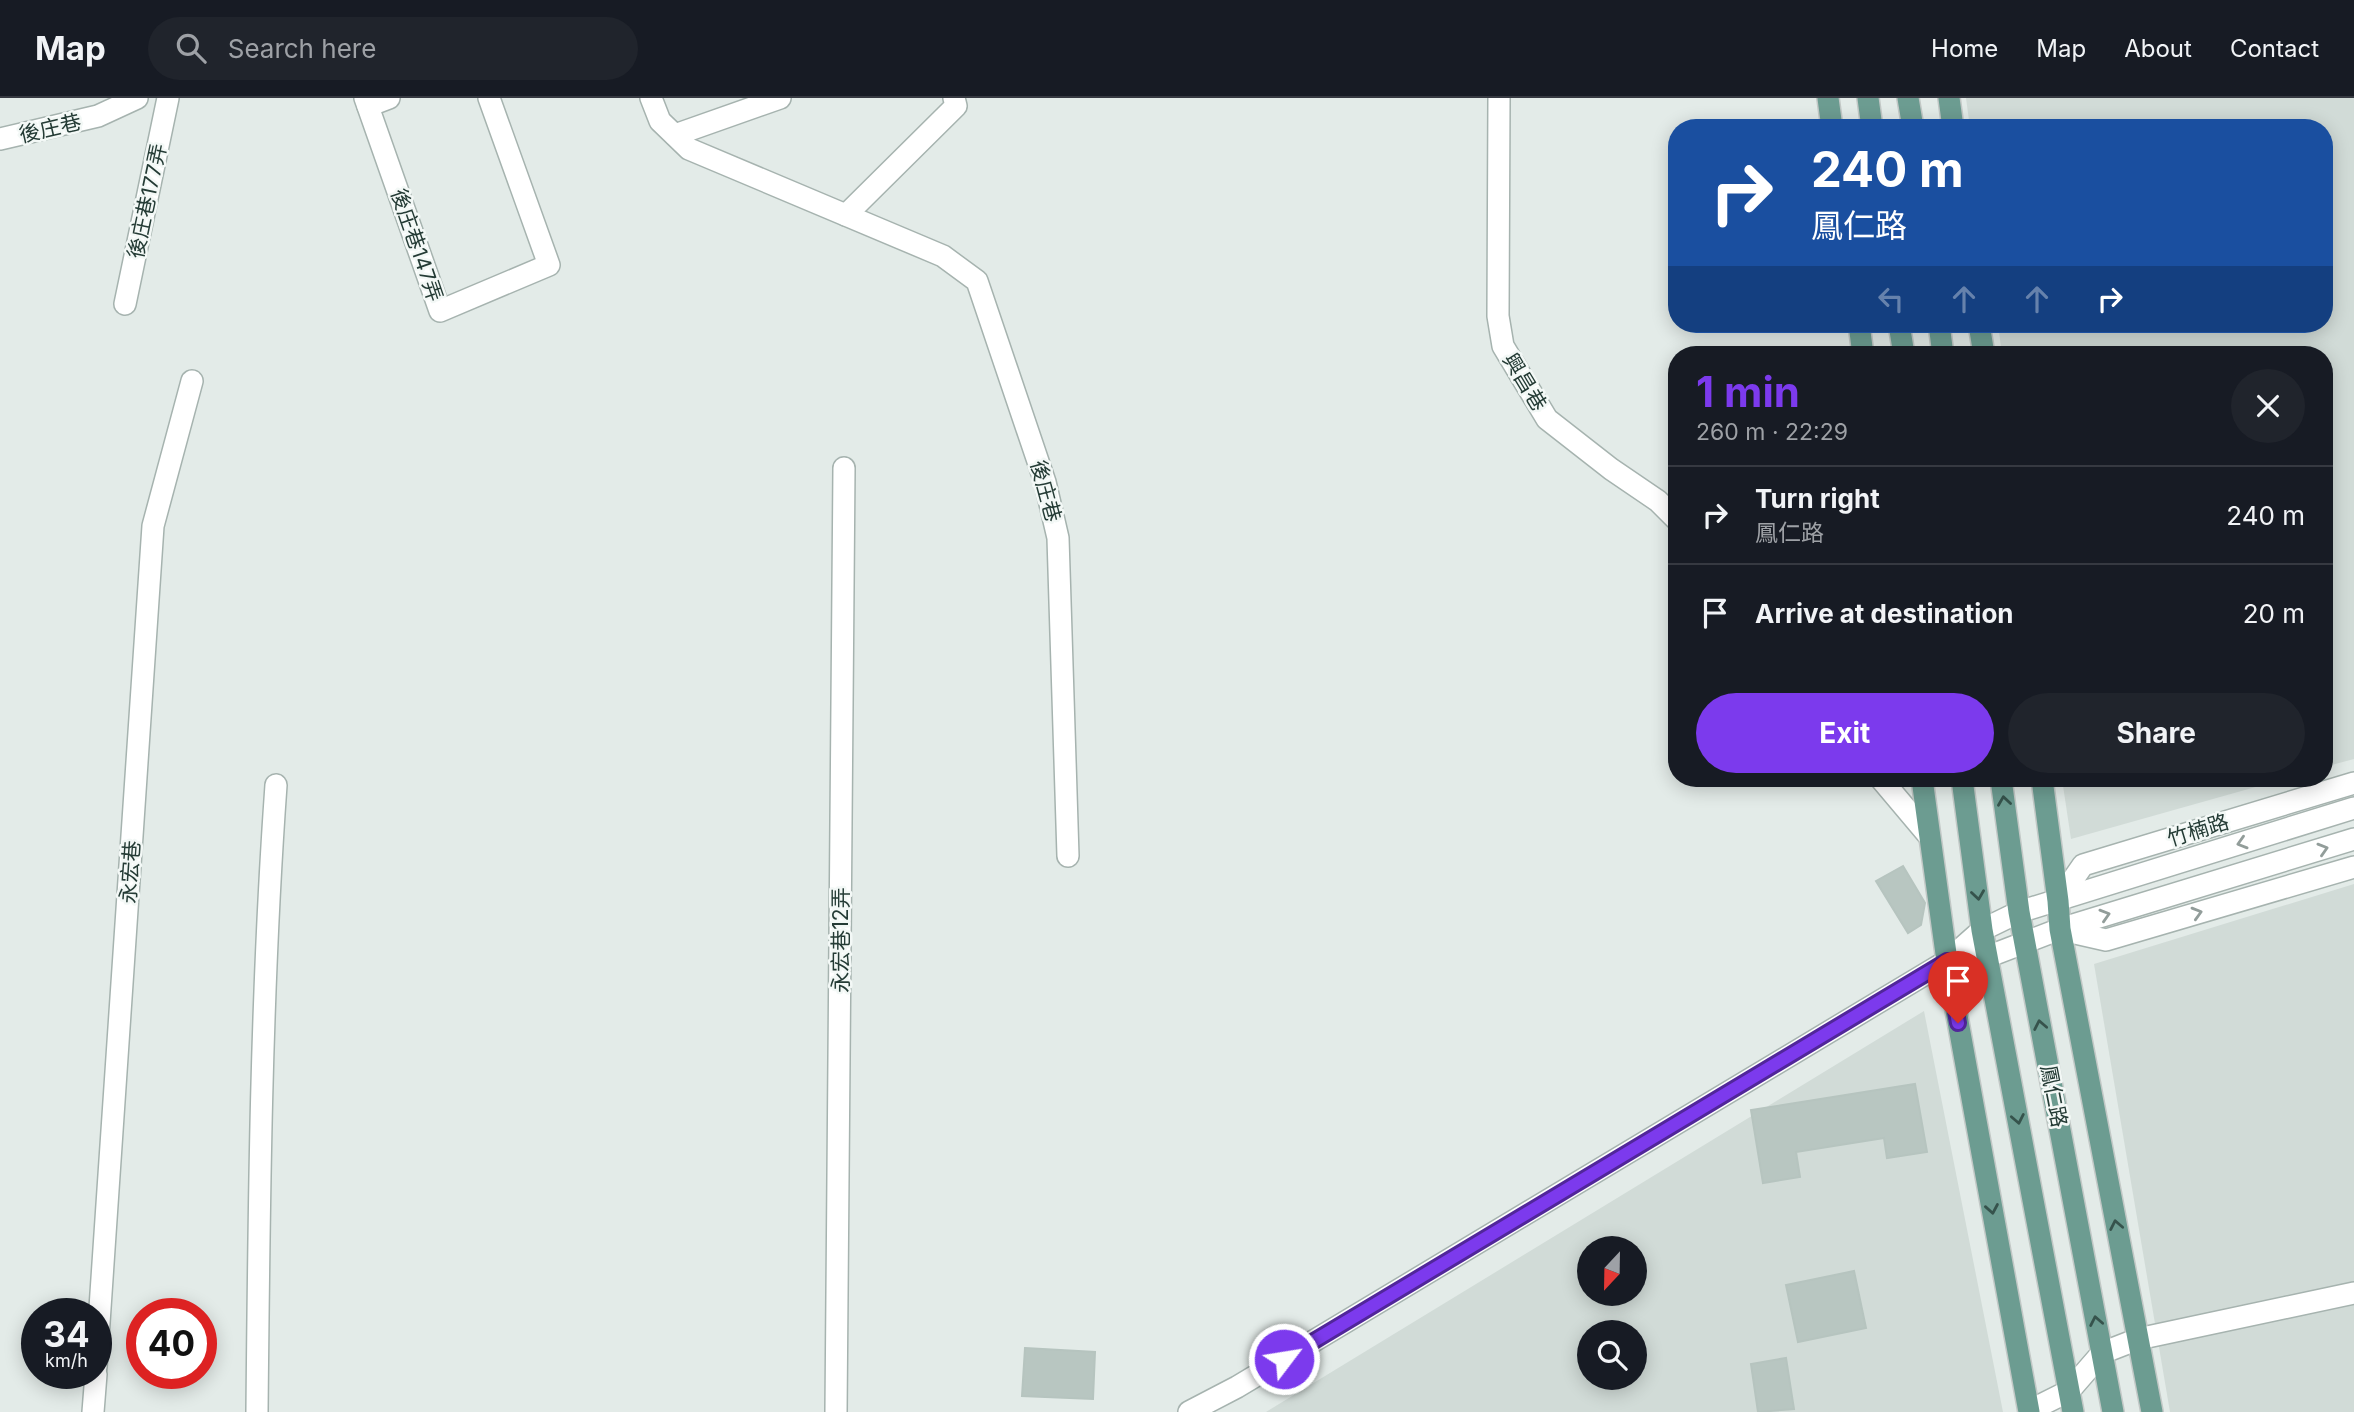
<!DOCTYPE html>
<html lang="en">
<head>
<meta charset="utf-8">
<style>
  :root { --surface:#171b24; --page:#20242c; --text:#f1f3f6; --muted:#9ea1a6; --line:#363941; --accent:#7c3aed }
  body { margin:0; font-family:Inter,"Noto Sans TC",sans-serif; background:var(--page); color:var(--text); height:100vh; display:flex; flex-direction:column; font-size:26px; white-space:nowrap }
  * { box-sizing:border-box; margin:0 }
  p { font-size:23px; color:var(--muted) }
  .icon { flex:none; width:38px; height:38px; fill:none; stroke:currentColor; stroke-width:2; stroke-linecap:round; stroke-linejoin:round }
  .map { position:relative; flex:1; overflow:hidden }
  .sheet { position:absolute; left:1668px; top:248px; width:665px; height:441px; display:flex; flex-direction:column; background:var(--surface); border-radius:28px; box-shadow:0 4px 18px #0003 }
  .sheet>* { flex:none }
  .top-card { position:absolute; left:1668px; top:21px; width:665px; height:214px; border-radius:28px; box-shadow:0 4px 18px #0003; background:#1a4fa0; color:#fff; overflow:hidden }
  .needle { width:46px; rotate:202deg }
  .fabs { position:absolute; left:1577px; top:1138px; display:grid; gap:14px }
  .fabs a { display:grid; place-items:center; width:70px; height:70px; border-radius:50%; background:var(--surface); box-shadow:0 4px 18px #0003; font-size:35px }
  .speed { position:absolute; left:21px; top:1200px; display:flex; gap:14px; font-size:35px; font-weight:700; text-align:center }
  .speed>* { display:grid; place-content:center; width:91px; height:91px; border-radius:50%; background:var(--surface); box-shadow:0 4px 18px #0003; line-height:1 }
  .speed small { font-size:18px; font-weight:400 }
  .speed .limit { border:10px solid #d22; background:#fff; color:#111 }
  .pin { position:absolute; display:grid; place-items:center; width:60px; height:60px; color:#fff; margin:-72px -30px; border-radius:50% 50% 50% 0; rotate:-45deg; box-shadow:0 0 7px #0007 }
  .pin .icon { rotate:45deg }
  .me { position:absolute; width:77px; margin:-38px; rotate:59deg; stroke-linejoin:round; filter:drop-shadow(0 0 5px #0008) }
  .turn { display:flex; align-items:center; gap:24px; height:147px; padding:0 28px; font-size:32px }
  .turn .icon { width:91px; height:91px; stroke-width:2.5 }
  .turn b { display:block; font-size:49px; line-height:60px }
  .lanes { display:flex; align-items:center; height:66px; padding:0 28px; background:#0003; justify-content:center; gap:35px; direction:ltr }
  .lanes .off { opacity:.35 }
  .round { display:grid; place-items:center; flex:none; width:74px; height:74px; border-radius:37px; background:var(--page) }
  .headline { display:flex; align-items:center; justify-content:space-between; height:119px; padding:0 28px }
  h1 { font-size:42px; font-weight:700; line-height:52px; color:var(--accent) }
  .cta { display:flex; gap:14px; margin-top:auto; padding:14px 28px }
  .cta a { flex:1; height:80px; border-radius:42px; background:var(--accent); color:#fff; font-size:28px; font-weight:700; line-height:80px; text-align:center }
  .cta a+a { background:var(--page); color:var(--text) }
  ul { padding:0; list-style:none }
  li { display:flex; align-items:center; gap:21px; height:98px; padding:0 28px; border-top:2px solid var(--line) }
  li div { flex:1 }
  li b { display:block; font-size:26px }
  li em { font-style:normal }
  header { display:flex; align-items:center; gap:42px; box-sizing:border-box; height:98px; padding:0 35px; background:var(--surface); border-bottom:2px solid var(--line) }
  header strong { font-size:33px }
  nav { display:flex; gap:38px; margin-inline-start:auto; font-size:24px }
  .search { width:490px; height:63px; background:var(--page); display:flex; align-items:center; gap:18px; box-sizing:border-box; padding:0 24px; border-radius:38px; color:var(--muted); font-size:26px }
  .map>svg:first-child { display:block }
  .built { fill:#d1dbd7; fill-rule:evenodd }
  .building { fill:#b8c6c1; stroke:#b6c4bf; stroke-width:2 }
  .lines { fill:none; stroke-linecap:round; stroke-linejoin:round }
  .minor-casing { stroke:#a6b3af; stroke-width:24 }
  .major-casing { stroke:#c2c8c6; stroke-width:24 }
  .minor { stroke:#fff; stroke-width:21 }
  .major { stroke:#6c9c91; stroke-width:21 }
  .oneway { stroke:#36534c }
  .oneway2 { stroke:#929d9a }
  .route-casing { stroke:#51269a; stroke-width:18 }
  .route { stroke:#7c3aed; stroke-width:12 }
  .labels { text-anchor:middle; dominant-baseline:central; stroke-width:5; stroke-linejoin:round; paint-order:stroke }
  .street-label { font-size:21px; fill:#243b35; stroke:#f3f8f6 }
</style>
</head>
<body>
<header>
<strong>Map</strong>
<div class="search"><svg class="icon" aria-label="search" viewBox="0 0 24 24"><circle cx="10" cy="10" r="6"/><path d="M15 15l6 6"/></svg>Search here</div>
<nav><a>Home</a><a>Map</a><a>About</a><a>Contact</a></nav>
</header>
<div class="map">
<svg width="2354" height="1314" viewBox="0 0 2354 1314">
  <rect width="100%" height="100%" fill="#e3ebe8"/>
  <g class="built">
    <path d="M 1966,0 L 2354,0 L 2354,661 L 2324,669 L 2324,257 L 2002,257 L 1998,226 L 2324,226 L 2324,30 L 1970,30 Z"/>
    <path d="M 2062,681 L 2284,681 L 2071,741 Z"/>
    <path d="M 2354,786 L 2354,1314 L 2170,1314 L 2094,866 Z"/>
    <path d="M 1924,913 L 2003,1314 L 1266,1314 ZM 1589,1150 L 1634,1150 L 1634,1195 L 1589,1195 ZM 1589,1234 L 1634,1234 L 1634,1279 L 1589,1279 Z"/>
  </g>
  <g class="building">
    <path d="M 1903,768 L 1925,805 L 1921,827 L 1908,835 L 1876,783 Z"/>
    <path d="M 1915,986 L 1927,1054 L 1887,1060 L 1884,1040 L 1796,1054 L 1800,1079 L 1763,1085 L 1751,1012 Z"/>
    <path d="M 1854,1173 L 1866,1230 L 1798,1244 L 1786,1187 Z"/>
    <path d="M 1025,1250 L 1095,1254 L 1093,1301 L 1022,1298 Z"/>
    <path d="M 1786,1260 L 1794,1311 L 1758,1314 L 1751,1266 Z"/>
  </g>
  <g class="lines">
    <g class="minor-casing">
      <g id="minor">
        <path d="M 365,0 L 440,213 L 549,167 L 489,0"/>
        <path d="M 651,0 L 660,23 L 689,51 L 943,158 L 977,183 L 1045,384 L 1058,440 L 1068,758"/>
        <path d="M 1499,0 L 1498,218 L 1503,248 L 1547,321 L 1611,371 L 1658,403 L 1676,421"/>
        <path d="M 368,8 L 389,0"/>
        <path d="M 675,37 L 780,0"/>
        <path d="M 0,41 L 98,18 L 137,0"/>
        <path d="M 846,117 L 956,8 L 954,0"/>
        <path d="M 125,206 L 168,0"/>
        <path d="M 1881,681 L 1929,738"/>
        <path d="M 2058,803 L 2083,767 L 2354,685"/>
        <path d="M 2062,832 L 2106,842 L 2354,769"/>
        <path d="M 1947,863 L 1987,859 L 2060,831 L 2354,741"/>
        <path d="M 96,1269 L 153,428 L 192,283"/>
        <path d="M 2029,1313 L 2069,1293 L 2102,1255 L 2138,1241 L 2354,1195"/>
        <path d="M 93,1314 L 96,1276"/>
        <path d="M 257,1314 C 259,1105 261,896 276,687"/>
        <path d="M 836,1314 L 844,370"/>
        <path d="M 1189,1314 L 1237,1289 L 1947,863 L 1982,832 L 2019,814 L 2354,710"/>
      </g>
    </g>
    <g class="major-casing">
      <g id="major">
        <path d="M 1828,0 L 1832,30"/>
        <path d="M 1868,0 L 1872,30"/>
        <path d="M 1908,0 L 1913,30"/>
        <path d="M 1949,0 L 1953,30"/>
        <path d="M 1859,226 L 1863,257"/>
        <path d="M 1899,226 L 1904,257"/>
        <path d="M 1939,226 L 1943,257"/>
        <path d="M 1979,226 L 1984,257"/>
        <path d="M 1922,681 L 1947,863 L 2029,1314"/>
        <path d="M 1962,681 L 1982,832 L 2073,1314"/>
        <path d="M 2001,681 L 2019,814 L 2113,1314"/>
        <path d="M 2042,681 L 2058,803 L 2060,831 L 2152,1314"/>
      </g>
    </g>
    <use href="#minor" class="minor"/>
    <use href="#major" class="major"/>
  </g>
  <defs><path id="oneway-chevron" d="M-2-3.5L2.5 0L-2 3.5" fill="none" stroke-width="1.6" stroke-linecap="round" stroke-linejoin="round" transform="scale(1.75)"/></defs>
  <g class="oneway">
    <use href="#oneway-chevron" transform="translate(2004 703) rotate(-98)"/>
    <use href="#oneway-chevron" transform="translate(1978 797) rotate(82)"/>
    <use href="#oneway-chevron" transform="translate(2040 927) rotate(-101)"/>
    <use href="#oneway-chevron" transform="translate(2018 1021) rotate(79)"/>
    <use href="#oneway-chevron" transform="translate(1992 1111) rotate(80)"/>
    <use href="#oneway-chevron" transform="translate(2116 1127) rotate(-101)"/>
    <use href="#oneway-chevron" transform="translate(2096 1223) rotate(-101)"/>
  </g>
  <g class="oneway2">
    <use href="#oneway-chevron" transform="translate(2242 745) rotate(163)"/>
    <use href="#oneway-chevron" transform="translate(2323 751) rotate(-17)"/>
    <use href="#oneway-chevron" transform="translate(2197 815) rotate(-16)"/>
    <use href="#oneway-chevron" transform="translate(2105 817) rotate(-17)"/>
  </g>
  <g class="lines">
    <g class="route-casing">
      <path id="route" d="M 1284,1261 L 1947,863 L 1958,925"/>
    </g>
    <use href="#route" class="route"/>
  </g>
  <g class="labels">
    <g class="street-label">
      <text transform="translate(50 30) rotate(-13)">後庄巷</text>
      <text transform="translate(147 103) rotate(-78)">後庄巷177弄</text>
      <text transform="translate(417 147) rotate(71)">後庄巷147弄</text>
      <text transform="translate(1525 284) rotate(59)">興昌巷</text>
      <text transform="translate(1046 393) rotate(75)">後庄巷</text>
      <text transform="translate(2198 732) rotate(-17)">竹楠路</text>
      <text transform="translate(130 774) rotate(-86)">永宏巷</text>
      <text transform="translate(840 842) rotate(-90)">永宏巷12弄</text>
      <text transform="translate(2054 998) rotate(79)">鳳仁路</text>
    </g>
  </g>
</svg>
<div class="fabs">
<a><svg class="needle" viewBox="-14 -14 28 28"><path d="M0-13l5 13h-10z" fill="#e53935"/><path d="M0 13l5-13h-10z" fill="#9ea1a6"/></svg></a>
<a><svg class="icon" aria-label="search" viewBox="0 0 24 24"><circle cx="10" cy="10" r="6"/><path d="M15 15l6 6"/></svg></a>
</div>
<div class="speed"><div>34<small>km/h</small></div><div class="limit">40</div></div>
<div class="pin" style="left:1958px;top:925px;background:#d93025"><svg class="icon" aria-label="arrive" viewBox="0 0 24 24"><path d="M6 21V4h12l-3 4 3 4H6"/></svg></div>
<svg class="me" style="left:1284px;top:1261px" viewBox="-20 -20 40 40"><circle r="17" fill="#7c3aed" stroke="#fff" stroke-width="3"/><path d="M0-11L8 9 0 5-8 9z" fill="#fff"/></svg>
<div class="top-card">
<div class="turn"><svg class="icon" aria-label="right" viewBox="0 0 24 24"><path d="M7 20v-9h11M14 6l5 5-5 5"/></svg><div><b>240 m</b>鳳仁路</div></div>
<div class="lanes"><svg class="icon off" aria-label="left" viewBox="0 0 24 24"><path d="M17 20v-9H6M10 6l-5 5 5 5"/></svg><svg class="icon off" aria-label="ahead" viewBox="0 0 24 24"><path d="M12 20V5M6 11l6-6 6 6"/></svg><svg class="icon off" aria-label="ahead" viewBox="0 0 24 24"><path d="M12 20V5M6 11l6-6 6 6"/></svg><svg class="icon" aria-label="right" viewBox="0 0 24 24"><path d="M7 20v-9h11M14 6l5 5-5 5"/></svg></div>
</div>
<section class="sheet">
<div class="headline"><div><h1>1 min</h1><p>260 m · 22:29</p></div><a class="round"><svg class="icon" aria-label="close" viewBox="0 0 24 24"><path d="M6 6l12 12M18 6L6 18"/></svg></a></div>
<ul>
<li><svg class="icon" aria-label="right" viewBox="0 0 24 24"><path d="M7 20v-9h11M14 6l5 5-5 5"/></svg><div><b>Turn right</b><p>鳳仁路</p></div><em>240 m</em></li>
<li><svg class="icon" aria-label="arrive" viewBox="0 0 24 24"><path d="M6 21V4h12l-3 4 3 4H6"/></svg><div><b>Arrive at destination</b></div><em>20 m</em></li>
</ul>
<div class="cta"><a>Exit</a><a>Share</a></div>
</section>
</div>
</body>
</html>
